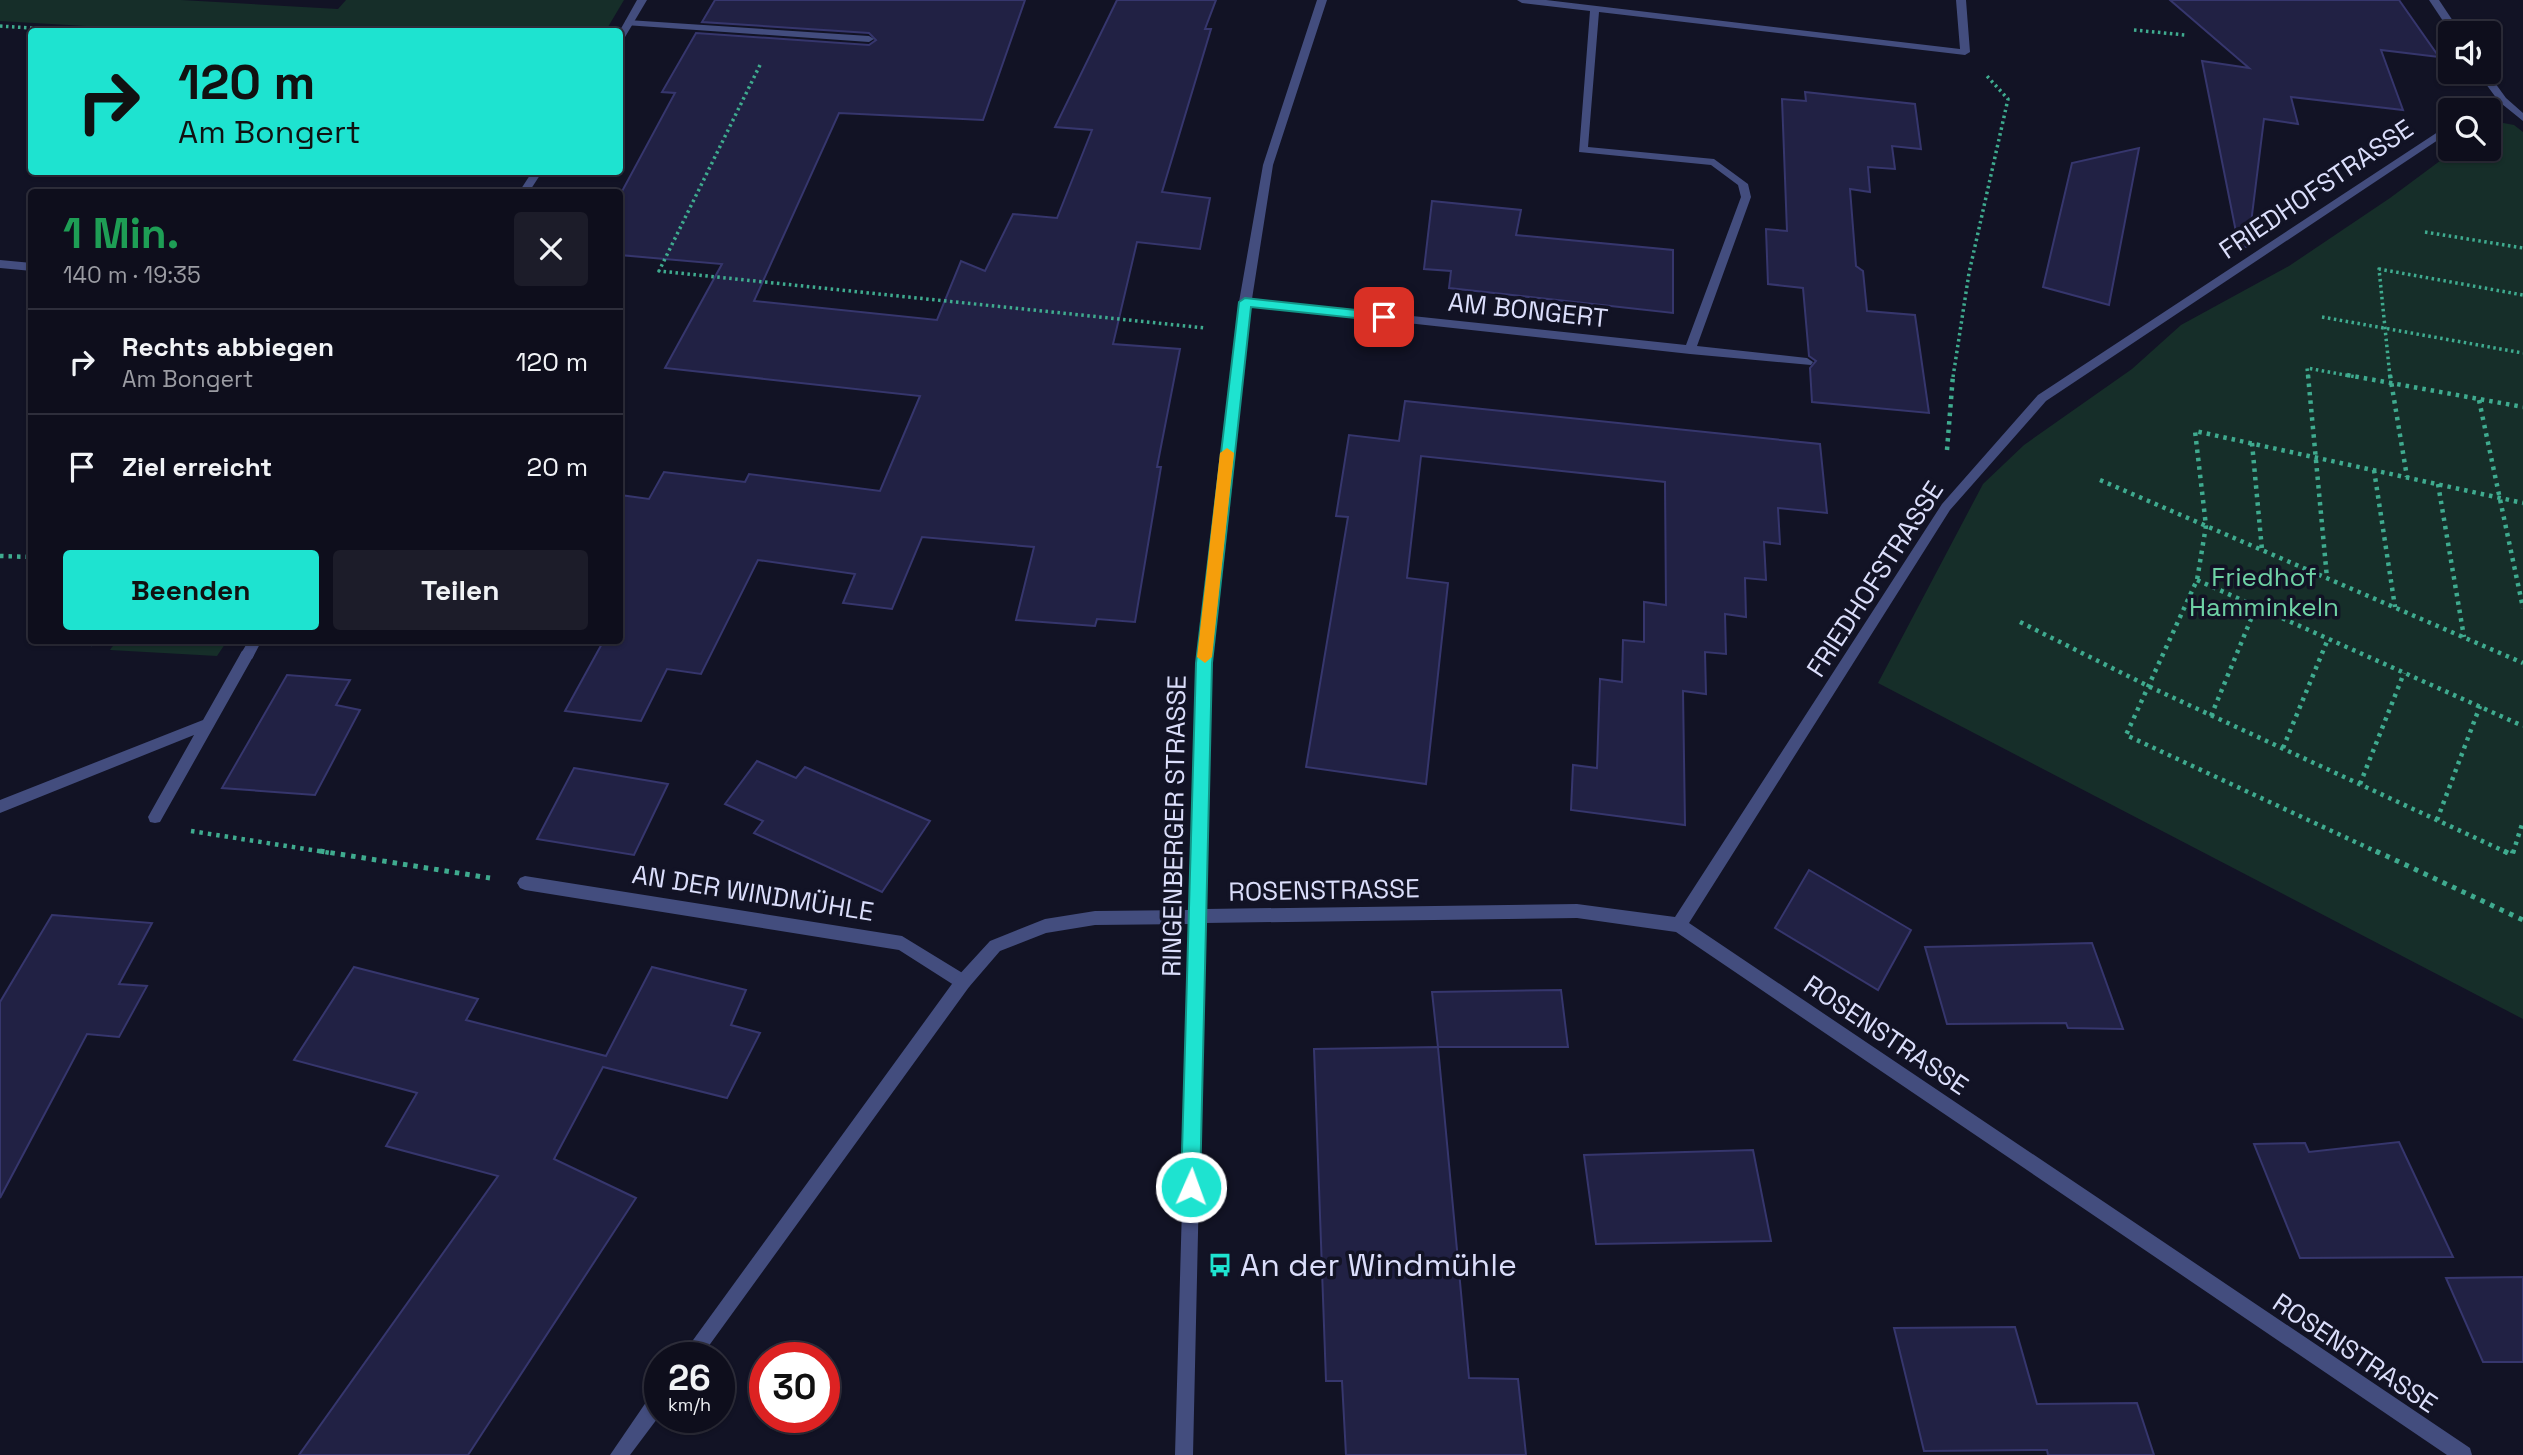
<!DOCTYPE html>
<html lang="de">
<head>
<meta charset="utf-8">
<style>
  :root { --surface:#0e0e1c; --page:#1c1c29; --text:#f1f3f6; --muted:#9b9ca3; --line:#2e2e3b; --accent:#1ee3d0 }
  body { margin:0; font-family:"Space Grotesk",sans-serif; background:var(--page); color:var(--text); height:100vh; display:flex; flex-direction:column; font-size:26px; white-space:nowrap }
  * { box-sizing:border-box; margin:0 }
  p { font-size:23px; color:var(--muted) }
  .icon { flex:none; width:38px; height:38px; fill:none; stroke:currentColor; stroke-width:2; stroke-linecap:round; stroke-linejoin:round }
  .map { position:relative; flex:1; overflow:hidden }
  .sheet { position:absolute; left:28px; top:189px; width:595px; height:455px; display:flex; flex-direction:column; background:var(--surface); border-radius:7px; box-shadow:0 2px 5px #0004,0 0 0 2px var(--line) }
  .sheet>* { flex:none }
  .banner { position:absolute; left:28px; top:28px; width:595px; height:147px; border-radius:7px; box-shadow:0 2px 5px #0004,0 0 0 2px var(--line); background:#1ee3d0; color:#111; overflow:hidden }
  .tools { position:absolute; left:2438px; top:21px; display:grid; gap:14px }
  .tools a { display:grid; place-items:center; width:63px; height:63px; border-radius:7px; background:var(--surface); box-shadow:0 2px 5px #0004,0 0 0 2px var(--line); font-size:35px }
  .speed { position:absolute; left:644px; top:1342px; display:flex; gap:14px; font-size:35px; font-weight:700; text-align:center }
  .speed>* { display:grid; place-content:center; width:91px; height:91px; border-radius:50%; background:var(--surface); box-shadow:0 2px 5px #0004,0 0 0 2px var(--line); line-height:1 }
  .speed small { font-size:18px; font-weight:400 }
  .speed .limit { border:10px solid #d22; background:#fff; color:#111 }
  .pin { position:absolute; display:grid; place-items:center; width:60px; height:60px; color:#fff; margin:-30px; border-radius:14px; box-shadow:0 4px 10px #0006 }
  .me { position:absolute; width:77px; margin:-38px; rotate:2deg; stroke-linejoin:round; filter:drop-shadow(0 0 5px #0008) }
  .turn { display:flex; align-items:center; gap:24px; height:147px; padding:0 35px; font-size:32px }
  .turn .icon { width:91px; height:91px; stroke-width:2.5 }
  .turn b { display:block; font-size:49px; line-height:60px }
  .round { display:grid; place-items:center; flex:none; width:74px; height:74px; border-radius:7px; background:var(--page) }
  .head { display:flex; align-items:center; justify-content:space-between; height:119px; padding:0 35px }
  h1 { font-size:42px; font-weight:700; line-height:52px; color:#1e9e55 }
  .action { display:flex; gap:14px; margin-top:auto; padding:14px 35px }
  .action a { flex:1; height:80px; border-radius:7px; background:var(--accent); color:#111; font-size:28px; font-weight:700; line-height:80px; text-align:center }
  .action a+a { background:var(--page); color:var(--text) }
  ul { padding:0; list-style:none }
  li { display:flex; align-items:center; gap:21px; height:105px; padding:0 35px; border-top:2px solid var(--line) }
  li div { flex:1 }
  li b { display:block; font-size:26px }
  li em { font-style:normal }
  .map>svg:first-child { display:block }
  .green { fill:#162e29 }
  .building { fill:#212144; stroke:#36366d; stroke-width:2 }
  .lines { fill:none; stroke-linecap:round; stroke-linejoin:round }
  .path-far2 { stroke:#3fab8f; stroke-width:3.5; stroke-dasharray:2.5 3.5; stroke-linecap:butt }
  .path-far1 { stroke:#3fab8f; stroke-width:4.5; stroke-dasharray:3.5 5; stroke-linecap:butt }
  .path { stroke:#3fab8f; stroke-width:5; stroke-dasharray:4.5 6; stroke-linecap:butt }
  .service { fill:#434d7e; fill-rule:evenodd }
  .minor { fill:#434d7e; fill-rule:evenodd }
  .route { fill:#1ee3d0; stroke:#149487; stroke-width:2 }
  .slow { fill:#f59e0b }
  .labels { text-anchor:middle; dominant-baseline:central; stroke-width:7; stroke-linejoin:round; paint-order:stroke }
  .street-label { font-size:26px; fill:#dbdefb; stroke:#121325 }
  .park-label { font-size:26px; fill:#6fd2a6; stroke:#121325 }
  .near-poi-label { font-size:32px; fill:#dbdefb; stroke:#121325; text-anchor:start }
</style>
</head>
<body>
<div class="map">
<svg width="2523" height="1455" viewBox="0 0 2523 1455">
  <rect width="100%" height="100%" fill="#121325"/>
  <g class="green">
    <path d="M 0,0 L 181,0 L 338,9 L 346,0 L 624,0 L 605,32 L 188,32 L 0,21 Z"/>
    <path d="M 2493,121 L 2514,125 L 2523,132 L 2523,1019 L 1878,683 L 1983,484 L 2024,445 L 2132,369 L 2181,325 L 2289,266 L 2390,198 L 2456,149 L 2488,149 L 2489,125 Z"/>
    <path d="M 117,640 L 227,640 L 227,641 L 217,656 L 110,650 Z"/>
  </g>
  <g class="building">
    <path d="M 715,0 L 1025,0 L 983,120 L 839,113 L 754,301 L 937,320 L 961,261 L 985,271 L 1013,214 L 1057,218 L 1092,130 L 1055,127 L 1117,0 L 1216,0 L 1205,29 L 1211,29 L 1162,192 L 1210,198 L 1200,249 L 1137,242 L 1113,344 L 1180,349 L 1157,467 L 1161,467 L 1135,622 L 1097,619 L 1095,626 L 1016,620 L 1034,547 L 922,537 L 892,609 L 843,603 L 855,574 L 758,560 L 701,674 L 667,669 L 641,721 L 565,711 L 604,640 L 620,640 L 620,495 L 649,499 L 664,472 L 745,482 L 749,474 L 880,491 L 920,396 L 665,368 L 722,264 L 620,255 L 620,195 L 675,93 L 662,92 L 696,33 L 869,45 L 876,40 L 869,33 L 702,22 Z"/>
    <path d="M 2170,0 L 2399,0 L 2439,57 L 2381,50 L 2403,110 L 2291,97 L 2298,124 L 2264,119 L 2248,247 L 2239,247 L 2202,61 L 2249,68 Z"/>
    <path d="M 1805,92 L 1915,104 L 1921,149 L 1892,146 L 1895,169 L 1868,167 L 1870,192 L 1850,189 L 1856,266 L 1863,271 L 1867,311 L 1915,315 L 1929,413 L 1812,402 L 1810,368 L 1816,361 L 1809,356 L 1803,288 L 1768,284 L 1766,229 L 1787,231 L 1782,99 L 1806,101 Z"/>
    <path d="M 2139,148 L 2109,305 L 2043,287 L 2072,163 Z"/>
    <path d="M 1432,201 L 1521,210 L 1516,235 L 1673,250 L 1673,313 L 1449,288 L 1451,271 L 1424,269 Z"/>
    <path d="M 1405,401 L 1820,444 L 1827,513 L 1778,508 L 1780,544 L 1764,542 L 1766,580 L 1745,578 L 1746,617 L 1725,614 L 1726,654 L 1705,652 L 1706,694 L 1683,691 L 1685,825 L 1571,810 L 1573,765 L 1597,768 L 1600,679 L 1622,682 L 1623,640 L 1644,642 L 1644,602 L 1666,605 L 1665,482 L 1421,456 L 1407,578 L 1448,583 L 1426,784 L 1306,767 L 1348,517 L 1336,516 L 1349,435 L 1399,441 Z"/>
    <path d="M 287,675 L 350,680 L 336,705 L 360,710 L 315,795 L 222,788 Z"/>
    <path d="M 757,761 L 796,778 L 805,767 L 930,821 L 882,892 L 754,833 L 763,821 L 725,804 Z"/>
    <path d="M 574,768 L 668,784 L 634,855 L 537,839 Z"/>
    <path d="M 1809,870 L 1911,930 L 1878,990 L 1775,928 Z"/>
    <path d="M 52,915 L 152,923 L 119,984 L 147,986 L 119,1037 L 87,1034 L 0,1198 L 0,1002 Z"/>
    <path d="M 2092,943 L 2123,1029 L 2068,1028 L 2066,1023 L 1947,1024 L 1925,947 Z"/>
    <path d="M 354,967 L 478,999 L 466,1020 L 606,1056 L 652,967 L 746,990 L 731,1025 L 760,1033 L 727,1098 L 603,1067 L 554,1159 L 636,1198 L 468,1455 L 299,1455 L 498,1176 L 386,1146 L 417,1093 L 294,1060 Z"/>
    <path d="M 1561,990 L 1568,1047 L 1438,1047 L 1432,992 Z"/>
    <path d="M 1438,1047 L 1469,1378 L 1518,1379 L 1526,1455 L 1346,1455 L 1342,1381 L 1326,1381 L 1314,1049 Z"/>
    <path d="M 2399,1142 L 2453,1257 L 2300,1258 L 2254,1144 L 2305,1143 L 2309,1152 Z"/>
    <path d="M 1753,1150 L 1771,1241 L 1596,1244 L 1584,1155 Z"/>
    <path d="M 2523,1277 L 2523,1362 L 2483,1362 L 2446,1278 Z"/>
    <path d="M 2015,1327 L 2037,1404 L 2137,1403 L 2154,1455 L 2048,1455 L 2047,1450 L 1924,1451 L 1894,1328 Z"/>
  </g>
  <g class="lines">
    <g class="path-far2">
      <path d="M 0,26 L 90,32"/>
      <path d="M 2134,30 L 2185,35"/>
      <path d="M 760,65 L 659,271 L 1205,328"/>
      <path d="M 2425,232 L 2523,248"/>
      <path d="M 2322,317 L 2523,353"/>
      <path d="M 1953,377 L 1969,273 L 2008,99 L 1986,75"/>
      <path d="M 2308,377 L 2307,368 L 2356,377"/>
      <path d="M 2390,377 L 2379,269 L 2523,295"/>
    </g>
    <g class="path-far1">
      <path d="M 2308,375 L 2327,578"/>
      <path d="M 2347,375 L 2523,407"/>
      <path d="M 2390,375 L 2407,477"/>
      <path d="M 2479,400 L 2523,608"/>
      <path d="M 2252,443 L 2262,550"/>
      <path d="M 1947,450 L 1953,375"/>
      <path d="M 2374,470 L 2395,607"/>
      <path d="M 2100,480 L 2523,663"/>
      <path d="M 2438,484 L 2464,637"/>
      <path d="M 0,556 L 32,557"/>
      <path d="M 2197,580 L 2523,726"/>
      <path d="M 2020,622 L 2148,686 L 2508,853"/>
      <path d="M 90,645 L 93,640"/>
      <path d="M 2211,716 L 2256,607"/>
      <path d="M 2283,748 L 2328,639"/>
      <path d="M 2360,784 L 2404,673"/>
      <path d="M 2437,820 L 2480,706"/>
      <path d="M 191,831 L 331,853"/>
      <path d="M 2379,853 L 2126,735 L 2197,580 L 2206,526 L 2195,431 L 2523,503"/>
      <path d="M 2513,853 L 2523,821"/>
    </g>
    <g class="path">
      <path d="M 320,851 L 490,878"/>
      <path d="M 2376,851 L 2523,920"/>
      <path d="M 2504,851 L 2512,855 L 2513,851"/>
    </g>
    <g class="service">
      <path d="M 628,20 L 869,36 L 874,39 L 869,42 L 625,25 L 625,21 Z"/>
      <path d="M 247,650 L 252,651 L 254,655 L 160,822 L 155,823 L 150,822 L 148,817 L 194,735 L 0,813 L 0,800 L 203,720 L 242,651 Z"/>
      <path d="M 525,876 L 902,936 L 969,977 L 971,982 L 969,987 L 963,989 L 957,987 L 899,950 L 525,890 L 520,888 L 517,883 L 520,878 Z"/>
    </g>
    <g class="minor">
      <path d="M 637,0 L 647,0 L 625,37 L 620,40 L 619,32 Z"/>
      <path d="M 1317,0 L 1327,0 L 1273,165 L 1252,299 L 1686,345 L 1741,197 L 1738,185 L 1711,165 L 1579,152 L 1590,11 L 1522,3 L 1517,0 L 1546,0 L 1960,49 L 1956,0 L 1966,0 L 1970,52 L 1965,55 L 1599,12 L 1588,147 L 1714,159 L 1748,184 L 1751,197 L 1697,346 L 1807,358 L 1813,362 L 1811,365 L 1690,354 L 1251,306 L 1211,663 L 1205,909 L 1577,904 L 1675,917 L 1942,504 L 2038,395 L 2450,124 L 2450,132 L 2046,401 L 1950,510 L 1689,923 L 2470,1448 L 2472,1455 L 2447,1455 L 1676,932 L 1577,918 L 1205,923 L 1193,1455 L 1175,1455 L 1190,924 L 1095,925 L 1046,933 L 1000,951 L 969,987 L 700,1358 L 680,1358 L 957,977 L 990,941 L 1045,919 L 1095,911 L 1190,910 L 1197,663 L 1239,302 L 1263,165 Z"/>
      <path d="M 2429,0 L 2439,0 L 2461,33 L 2451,33 Z"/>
      <path d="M 2477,72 L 2487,72 L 2506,98 L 2523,113 L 2523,121 L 2502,104 L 2488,110 L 2476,110 L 2497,99 Z"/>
      <path d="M 532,172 L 542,172 L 529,192 L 519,192 Z"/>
      <path d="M 0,260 L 32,263 L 32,271 L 0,268 Z"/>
      <path d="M 249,640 L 262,640 L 252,659 L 242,659 L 240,655 Z"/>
      <path d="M 660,1390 L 660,1415 L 630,1455 L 610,1455 L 653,1392 Z"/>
    </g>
  </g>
  <path class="route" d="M 1245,298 L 1384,313 L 1391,317 L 1384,321 L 1251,307 L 1212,663 L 1200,1187 L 1198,1194 L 1191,1196 L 1184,1194 L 1181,1187 L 1196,663 L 1239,302 Z"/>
  <path class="slow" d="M 1227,448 L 1234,453 L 1212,657 L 1205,663 L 1197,657 L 1220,453 Z"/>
  <defs>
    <g id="bus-bare" transform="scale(1.89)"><path d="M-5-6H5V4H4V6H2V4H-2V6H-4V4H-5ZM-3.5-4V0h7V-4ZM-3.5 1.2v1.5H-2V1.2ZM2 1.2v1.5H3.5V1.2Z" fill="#1ee3d0" stroke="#121325" stroke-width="2.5" paint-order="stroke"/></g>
  </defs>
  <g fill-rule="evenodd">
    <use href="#bus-bare" x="1220" y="1265"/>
  </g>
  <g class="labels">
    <g class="street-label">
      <text transform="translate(2316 189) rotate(-34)">FRIEDHOFSTRASSE</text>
      <text transform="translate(1528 310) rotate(6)">AM BONGERT</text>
      <text transform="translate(1875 579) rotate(-57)">FRIEDHOFSTRASSE</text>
      <text transform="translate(1174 826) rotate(-89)">RINGENBERGER STRASSE</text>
      <text transform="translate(1324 890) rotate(-1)">ROSENSTRASSE</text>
      <text transform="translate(753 893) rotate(9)">AN DER WINDMÜHLE</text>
      <text transform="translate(1886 1035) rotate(34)">ROSENSTRASSE</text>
      <text transform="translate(2355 1353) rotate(34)">ROSENSTRASSE</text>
    </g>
    <g class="park-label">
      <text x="2264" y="577">Friedhof<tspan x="2264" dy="30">Hamminkeln</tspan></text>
    </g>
    <g class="near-poi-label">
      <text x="1240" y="1265">An der Windmühle</text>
    </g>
  </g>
</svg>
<div class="tools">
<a><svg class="icon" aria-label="sound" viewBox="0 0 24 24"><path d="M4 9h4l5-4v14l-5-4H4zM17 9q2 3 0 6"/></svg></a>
<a><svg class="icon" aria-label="search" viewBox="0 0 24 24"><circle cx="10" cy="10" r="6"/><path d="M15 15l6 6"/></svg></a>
</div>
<div class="speed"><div>26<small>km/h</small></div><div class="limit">30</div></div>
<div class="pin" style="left:1384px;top:317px;background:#d93025"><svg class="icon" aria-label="arrive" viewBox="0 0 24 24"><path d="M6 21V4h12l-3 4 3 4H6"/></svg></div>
<svg class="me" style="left:1191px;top:1187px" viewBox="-20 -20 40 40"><circle r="17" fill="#1ee3d0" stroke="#fff" stroke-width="3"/><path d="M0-11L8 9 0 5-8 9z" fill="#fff"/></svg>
<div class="banner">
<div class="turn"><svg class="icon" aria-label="right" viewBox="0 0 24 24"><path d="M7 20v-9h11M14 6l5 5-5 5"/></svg><div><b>120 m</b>Am Bongert</div></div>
</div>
<section class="sheet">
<div class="head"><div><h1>1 Min.</h1><p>140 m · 19:35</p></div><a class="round"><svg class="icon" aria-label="close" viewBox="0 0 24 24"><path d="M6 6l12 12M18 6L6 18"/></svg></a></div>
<ul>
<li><svg class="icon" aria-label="right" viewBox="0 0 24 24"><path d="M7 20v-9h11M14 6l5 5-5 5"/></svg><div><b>Rechts abbiegen</b><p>Am Bongert</p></div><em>120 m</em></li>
<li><svg class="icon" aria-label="arrive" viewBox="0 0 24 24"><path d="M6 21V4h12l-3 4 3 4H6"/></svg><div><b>Ziel erreicht</b></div><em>20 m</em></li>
</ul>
<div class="action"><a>Beenden</a><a>Teilen</a></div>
</section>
</div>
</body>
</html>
